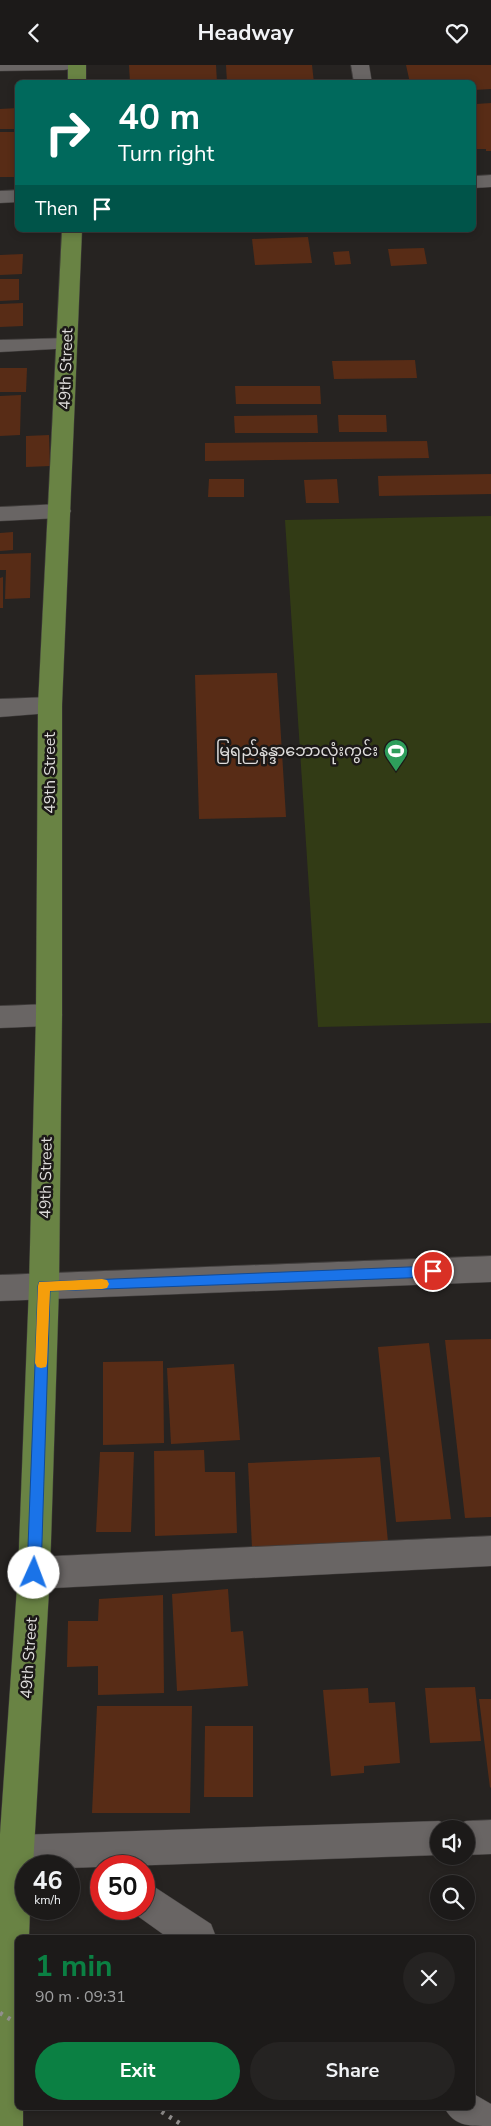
<!DOCTYPE html>
<html lang="en">
<head>
<meta charset="utf-8">
<style>
  :root { --surface:#1c1a19; --page:#252322; --text:#f1f3f6; --muted:#a0a1a2; --line:#3a3838; --accent:#0b8043 }
  body { margin:0; font-family:"Nunito Sans","Noto Sans Myanmar",sans-serif; background:var(--page); color:var(--text); height:100vh; display:flex; flex-direction:column; font-size:19px; white-space:nowrap }
  * { box-sizing:border-box; margin:0 }
  p { font-size:16px; color:var(--muted) }
  .icon { flex:none; width:28px; height:28px; fill:none; stroke:currentColor; stroke-width:2; stroke-linecap:round; stroke-linejoin:round }
  .map { position:relative; flex:1; overflow:hidden }
  .side { position:absolute; left:15px; top:1870px; width:460px; height:175px; display:flex; flex-direction:column; background:var(--surface); border-radius:8px; box-shadow:0 2px 8px #0003,0 0 0 1px var(--line) }
  .side>* { flex:none }
  .top-card { position:absolute; left:15px; top:15px; width:461px; height:152px; border-radius:8px; box-shadow:0 2px 8px #0003,0 0 0 1px var(--line); background:#00695c; color:#fff; overflow:hidden }
  .tools { position:absolute; left:430px; top:1755px; display:grid; gap:10px }
  .tools a { display:grid; place-items:center; width:45px; height:45px; border-radius:50%; background:var(--surface); box-shadow:0 2px 8px #0003,0 0 0 1px var(--line); font-size:25px }
  .speed { position:absolute; left:15px; top:1790px; display:flex; gap:10px; font-size:25px; font-weight:700; text-align:center }
  .speed>* { display:grid; place-content:center; width:65px; height:65px; border-radius:50%; background:var(--surface); box-shadow:0 2px 8px #0003,0 0 0 1px var(--line); line-height:1 }
  .speed small { font-size:12px; font-weight:400 }
  .speed .limit { border:8px solid #d22; background:#fff; color:#111 }
  .pin { position:absolute; display:grid; place-items:center; width:42px; height:42px; color:#fff; margin:-21px; border:2px solid #fff; border-radius:50%; box-shadow:0 1px 5px #0007 }
  .me { position:absolute; width:55px; margin:-28px; rotate:2deg; stroke-linejoin:round; filter:drop-shadow(0 0 4px #0008) }
  .turn { display:flex; align-items:center; gap:18px; height:105px; padding:0 20px; font-size:22px }
  .turn .icon { width:65px; height:65px; stroke-width:2.5 }
  .turn b { display:block; font-size:35px; line-height:42px }
  .then { display:flex; align-items:center; height:48px; padding:0 20px; background:#0003; gap:10px; font-size:19px }
  .round { display:grid; place-items:center; flex:none; width:52px; height:52px; border-radius:26px; background:var(--page) }
  .head { display:flex; align-items:center; justify-content:space-between; height:85px; padding:0 20px }
  h1 { font-size:30px; font-weight:700; line-height:38px; color:var(--accent) }
  .cta { display:flex; gap:10px; margin-top:auto; padding:10px 20px }
  .cta a { flex:1; height:58px; border-radius:30px; background:var(--accent); color:#fff; font-size:20px; font-weight:700; line-height:58px; text-align:center }
  .cta a+a { background:var(--page); color:var(--text) }
  header { display:flex; justify-content:space-between; align-items:center; height:65px; padding:0 20px; background:var(--surface); font-size:22px; font-weight:700 }
  .map>svg:first-child { display:block }
  .green { fill:#323b15 }
  .building { fill:#582c16 }
  .lines { fill:none; stroke-linecap:round; stroke-linejoin:round }
  .minor-casing { stroke:#413e3d; stroke-width:1 }
  .major-casing { stroke:#413e3d; stroke-width:1 }
  .minor { fill:#696564; fill-rule:evenodd }
  .major { fill:#698344; fill-rule:evenodd }
  .rail { stroke:#928f8e; stroke-width:4.5; stroke-dasharray:3 6; stroke-linecap:butt }
  .route { fill:#1a73e8; stroke:#114b97 }
  .slow { fill:#f59e0b }
  .labels { text-anchor:middle; dominant-baseline:central; stroke-width:5; stroke-linejoin:round; paint-order:stroke }
  .street-label { font-size:16px; fill:#dfdddc; stroke:#1c1918 }
  .poi-label { font-size:16px; fill:#dfdddc; stroke:#1c1918; text-anchor:end }
</style>
</head>
<body>
<header><svg class="icon" aria-label="back" viewBox="0 0 24 24"><path d="M15 5l-7 7 7 7"/></svg>Headway<svg class="icon" aria-label="heart" viewBox="0 0 24 24"><path d="M12 20l-8-8c-3-5 5-10 8-4 3-6 11-1 8 4z"/></svg></header>
<div class="map">
<svg width="491" height="2061" viewBox="0 0 491 2061">
  <rect width="100%" height="100%" fill="#262321"/>
  <path class="green" d="M 491,451 L 491,958 L 318,962 L 285,455 Z"/>
  <g class="building">
    <path d="M 129,0 L 216,0 L 217,18 L 130,18 Z"/>
    <path d="M 226,0 L 312,0 L 314,18 L 227,18 Z"/>
    <path d="M 406,0 L 491,0 L 491,24 L 474,25 L 474,18 L 410,18 Z"/>
    <path d="M 491,38 L 491,86 L 486,86 L 486,84 L 474,84 L 474,41 L 476,41 L 476,39 Z"/>
    <path d="M 18,43 L 18,64 L 0,64 L 0,44 Z"/>
    <rect x="0" y="67" width="18" height="45"/>
    <path d="M 308,172 L 312,198 L 255,200 L 252,174 Z"/>
    <path d="M 424,183 L 427,199 L 391,201 L 388,184 Z"/>
    <path d="M 349,186 L 351,199 L 335,200 L 333,187 Z"/>
    <path d="M 23,189 L 22,209 L 0,210 L 0,190 Z"/>
    <path d="M 0,214 L 19,214 L 19,235 L 0,236 Z"/>
    <path d="M 23,238 L 23,261 L 0,262 L 0,239 Z"/>
    <path d="M 415,295 L 417,313 L 334,314 L 332,296 Z"/>
    <path d="M 0,303 L 27,303 L 26,327 L 0,327 Z"/>
    <path d="M 235,321 L 320,321 L 321,339 L 236,339 Z"/>
    <path d="M 21,330 L 20,370 L 0,371 L 0,331 Z"/>
    <path d="M 317,350 L 318,368 L 235,368 L 234,351 Z"/>
    <path d="M 338,350 L 386,350 L 387,367 L 339,367 Z"/>
    <path d="M 49,370 L 50,401 L 26,402 L 26,371 Z"/>
    <path d="M 427,376 L 429,393 L 205,396 L 205,378 Z"/>
    <path d="M 491,409 L 491,429 L 379,431 L 378,411 Z"/>
    <path d="M 209,414 L 244,414 L 244,432 L 208,432 Z"/>
    <path d="M 337,414 L 339,438 L 306,438 L 304,415 Z"/>
    <path d="M 13,467 L 13,485 L 0,486 L 0,468 Z"/>
    <path d="M 31,488 L 30,533 L 5,534 L 6,505 L 0,505 L 0,489 Z"/>
    <path d="M 3,512 L 3,543 L 0,543 L 0,513 Z"/>
    <path d="M 277,608 L 286,752 L 199,754 L 195,610 Z"/>
    <path d="M 491,1274 L 491,1452 L 465,1453 L 445,1275 Z"/>
    <path d="M 429,1278 L 451,1454 L 396,1457 L 378,1282 Z"/>
    <path d="M 163,1296 L 164,1378 L 103,1380 L 103,1297 Z"/>
    <path d="M 234,1299 L 240,1375 L 171,1379 L 167,1303 Z"/>
    <path d="M 204,1385 L 205,1407 L 235,1407 L 237,1468 L 155,1471 L 154,1386 Z"/>
    <path d="M 100,1387 L 134,1387 L 131,1467 L 96,1467 Z"/>
    <path d="M 380,1392 L 388,1477 L 252,1483 L 248,1398 Z"/>
    <path d="M 228,1524 L 231,1567 L 243,1566 L 248,1621 L 177,1626 L 172,1529 Z"/>
    <path d="M 163,1530 L 164,1628 L 98,1630 L 98,1601 L 67,1602 L 68,1556 L 98,1556 L 99,1534 Z"/>
    <path d="M 475,1622 L 481,1676 L 430,1678 L 425,1623 Z"/>
    <path d="M 368,1623 L 369,1638 L 395,1637 L 400,1698 L 364,1701 L 364,1708 L 331,1711 L 323,1625 Z"/>
    <path d="M 479,1634 L 491,1634 L 491,1722 L 490,1723 Z"/>
    <path d="M 97,1641 L 192,1641 L 190,1748 L 92,1748 Z"/>
    <path d="M 205,1661 L 253,1661 L 253,1732 L 204,1732 Z"/>
  </g>
  <g class="lines">
    <g class="minor-casing">
      <g id="minor">
        <path d="M 0,0 L 73,0 L 70,4 L 64,5 L 0,6 Z"/>
        <path d="M 351,0 L 369,0 L 372,18 L 354,18 Z"/>
        <path d="M 491,110 L 491,122 L 474,123 L 474,111 Z"/>
        <path d="M 18,125 L 18,137 L 0,138 L 0,126 Z"/>
        <path d="M 66,273 L 73,275 L 76,279 L 73,283 L 0,287 L 0,275 Z"/>
        <path d="M 60,439 L 68,441 L 71,446 L 68,451 L 60,453 L 0,456 L 0,442 Z"/>
        <path d="M 50,632 L 58,634 L 62,640 L 58,646 L 50,648 L 0,652 L 0,634 Z"/>
        <path d="M 49,939 L 58,942 L 62,950 L 58,958 L 49,961 L 0,963 L 0,941 Z"/>
        <path d="M 491,1191 L 491,1217 L 0,1236 L 0,1210 Z"/>
        <path d="M 491,1471 L 491,1501 L 34,1524 L 23,1519 L 18,1508 L 23,1497 L 34,1492 Z"/>
        <path d="M 491,1755 L 491,1789 L 466,1790 L 466,1764 L 439,1764 L 439,1790 L 69,1803 L 26,1801 L 26,1804 L 16,1804 L 4,1799 C 0,1790 0,1784 4,1775 L 16,1770 L 439,1756 L 451,1761 L 452,1764 L 454,1761 L 466,1756 Z"/>
        <path d="M 144,1817 L 156,1823 L 211,1859 L 216,1872 L 167,1872 L 132,1847 L 130,1844 L 144,1844 Z"/>
        <path d="M 472,2028 L 491,2039 L 491,2061 C 467,2061 454,2061 444,2042 L 472,2042 Z"/>
      </g>
    </g>
    <g class="major-casing">
      <g id="major">
        <rect x="68" y="0" width="18" height="18"/>
        <path d="M 62,165 L 82,165 L 62,640 L 62,950 L 59,1221 L 50,1508 L 33,1801 L 26,1801 L 26,1844 L 30,1844 L 29,1872 L 18,1872 L 18,2042 L 23,2042 L 23,2061 L 0,2061 L 0,1769 L 18,1508 L 29,1221 L 36,950 L 38,640 Z"/>
      </g>
    </g>
    <use href="#minor" class="minor"/>
    <use href="#major" class="major"/>
    <g class="rail">
      <path d="M 0,1948 L 18,1959"/>
      <path d="M 154,2042 L 184,2061"/>
    </g>
  </g>
  <path class="route" d="M 433,1201 L 437,1203 L 439,1206 L 437,1210 L 433,1212 L 50,1226 L 41,1508 L 39,1513 L 34,1515 L 29,1513 L 27,1508 L 38,1221 L 39,1217 Z"/>
  <path class="slow" d="M 102,1214 L 107,1215 L 109,1219 L 107,1223 L 102,1224 L 50,1226 L 47,1298 L 46,1302 L 41,1303 L 37,1302 L 35,1298 L 38,1221 L 39,1217 Z"/>
  <defs>
    <g id="stadium-pin" transform="scale(1.25)"><path d="M0 17L-7.5 6A9.5 9.5 0 1 1 7.5 6Z" fill="#2e9e5b" stroke="#1c1918"/><path d="M0-5a6.5 5 0 1 0 0 10a6.5 5 0 1 0 0-10ZM-3.5-1.8h7v3.6h-7Z" fill="#fff"/></g>
  </defs>
  <g fill-rule="evenodd">
    <use href="#stadium-pin" x="396" y="686"/>
  </g>
  <g class="labels">
    <g class="street-label">
      <text transform="translate(66 304) rotate(-88)">49th Street</text>
      <text transform="translate(50 708) rotate(-90)">49th Street</text>
      <text transform="translate(46 1113) rotate(-89)">49th Street</text>
      <text transform="translate(29 1593) rotate(-86)">49th Street</text>
    </g>
    <g class="poi-label">
      <text x="378" y="686">မြရည်နန္ဒာဘောလုံးကွင်း</text>
    </g>
  </g>
</svg>
<div class="tools">
<a><svg class="icon" aria-label="sound" viewBox="0 0 24 24"><path d="M4 9h4l5-4v14l-5-4H4zM17 9q2 3 0 6"/></svg></a>
<a><svg class="icon" aria-label="search" viewBox="0 0 24 24"><circle cx="10" cy="10" r="6"/><path d="M15 15l6 6"/></svg></a>
</div>
<div class="speed"><div>46<small>km/h</small></div><div class="limit">50</div></div>
<div class="pin" style="left:433px;top:1206px;background:#d93025"><svg class="icon" aria-label="arrive" viewBox="0 0 24 24"><path d="M6 21V4h12l-3 4 3 4H6"/></svg></div>
<svg class="me" style="left:34px;top:1508px" viewBox="-20 -20 40 40"><circle r="19" fill="#fff"/><path d="M0-13L10 11 0 6-10 11z" fill="#1a73e8"/></svg>
<div class="top-card">
<div class="turn"><svg class="icon" aria-label="right" viewBox="0 0 24 24"><path d="M7 20v-9h11M14 6l5 5-5 5"/></svg><div><b>40 m</b>Turn right</div></div>
<div class="then">Then<svg class="icon" aria-label="arrive" viewBox="0 0 24 24"><path d="M6 21V4h12l-3 4 3 4H6"/></svg></div>
</div>
<section class="side">
<div class="head"><div><h1>1 min</h1><p>90 m · 09:31</p></div><a class="round"><svg class="icon" aria-label="close" viewBox="0 0 24 24"><path d="M6 6l12 12M18 6L6 18"/></svg></a></div>
<div class="cta"><a>Exit</a><a>Share</a></div>
</section>
</div>
</body>
</html>
